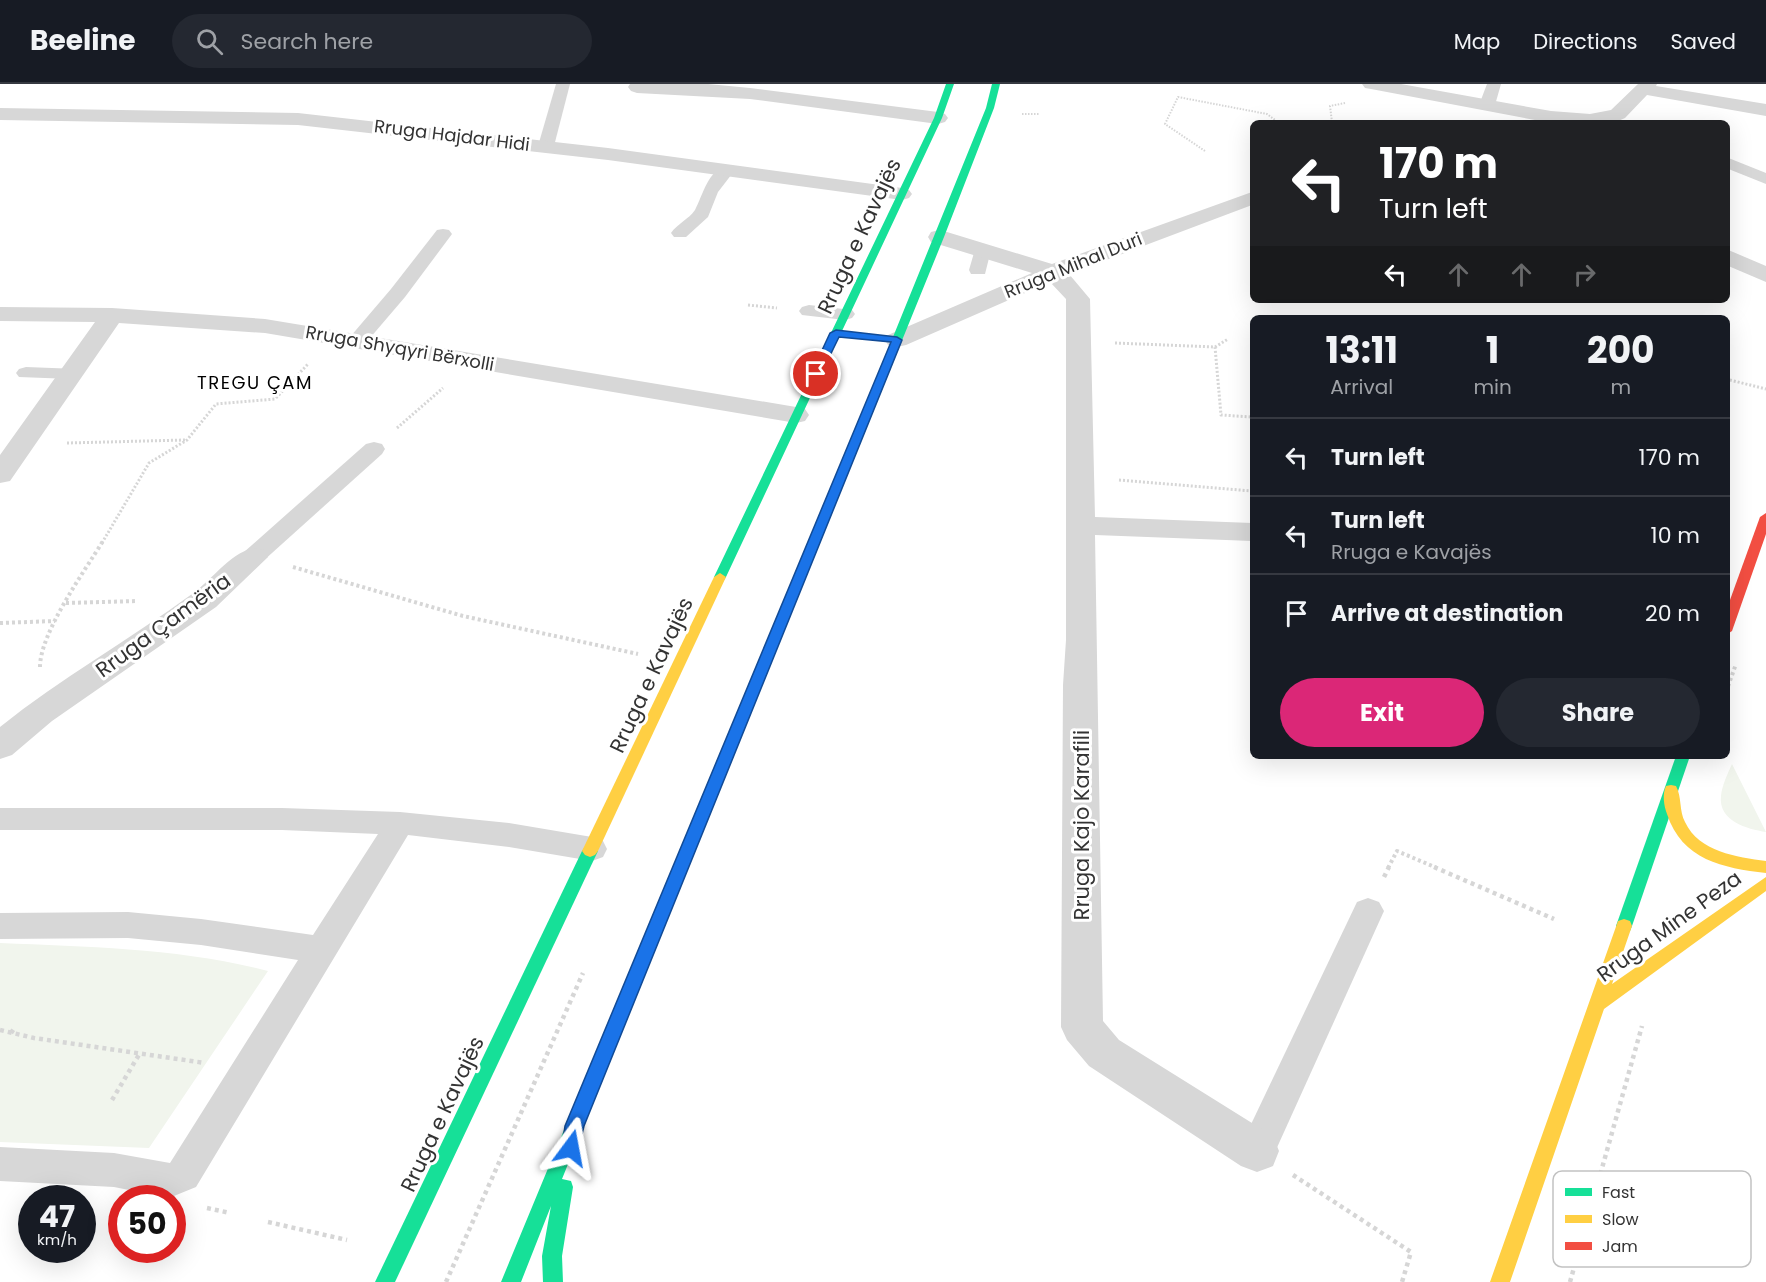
<!DOCTYPE html>
<html lang="en">
<head>
<meta charset="utf-8">
<style>
  :root { --surface:#171b24; --page:#242831; --text:#f1f3f6; --muted:#9ea1a6; --line:#363941; --accent:#db2777 }
  body { margin:0; font-family:Poppins,sans-serif; background:var(--page); color:var(--text); height:100vh; display:flex; flex-direction:column; font-size:22px; white-space:nowrap }
  * { box-sizing:border-box; margin:0 }
  p { font-size:20px; color:var(--muted) }
  .icon { flex:none; width:33px; height:33px; fill:none; stroke:currentColor; stroke-width:2; stroke-linecap:round; stroke-linejoin:round }
  .map { position:relative; flex:1; overflow:hidden }
  .sheet { position:absolute; left:1250px; top:231px; width:480px; height:444px; display:flex; flex-direction:column; background:var(--surface); border-radius:9px; box-shadow:0 6px 24px #0002 }
  .sheet>* { flex:none }
  .banner { position:absolute; left:1250px; top:36px; width:480px; height:183px; border-radius:9px; box-shadow:0 6px 24px #0002; background:#202124; color:#fff; overflow:hidden }
  .speed { position:absolute; left:18px; top:1101px; display:flex; gap:12px; font-size:30px; font-weight:700; text-align:center }
  .speed>* { display:grid; place-content:center; width:78px; height:78px; border-radius:50%; background:var(--surface); box-shadow:0 6px 24px #0002; line-height:1 }
  .speed small { font-size:15px; font-weight:400 }
  .speed .limit { border:9px solid #d22; background:#fff; color:#111 }
  .pin { position:absolute; display:grid; place-items:center; width:51px; height:51px; color:#fff; margin:-26px; border:3px solid #fff; border-radius:50%; box-shadow:0 2px 6px #0007 }
  .me { position:absolute; width:66px; margin:-33px; rotate:13deg; stroke-linejoin:round; filter:drop-shadow(0 0 4px #0008) }
  .turn { display:flex; align-items:center; gap:21px; height:126px; padding:0 30px; font-size:27px }
  .turn .icon { width:78px; height:78px; stroke-width:2.5 }
  .turn b { display:block; font-size:42px; line-height:51px }
  .lanes { display:flex; align-items:center; height:57px; padding:0 30px; background:#0003; justify-content:center; gap:30px; direction:ltr }
  .lanes .off { opacity:.35 }
  .eta { display:flex; justify-content:space-evenly; align-items:center; height:102px; text-align:center }
  .eta b { font-size:36px; font-weight:700; line-height:42px }
  .button { display:flex; gap:12px; margin-top:auto; padding:12px 30px }
  .button a { flex:1; height:69px; border-radius:36px; background:var(--accent); color:#fff; font-size:24px; font-weight:700; line-height:69px; text-align:center }
  .button a+a { background:var(--page); color:var(--text) }
  ul { padding:0; list-style:none }
  li { display:flex; align-items:center; gap:18px; height:78px; padding:0 30px; border-top:2px solid var(--line) }
  li div { flex:1 }
  li b { display:block; font-size:22px }
  li em { font-style:normal }
  header { display:flex; align-items:center; gap:36px; box-sizing:border-box; height:84px; padding:0 30px; background:var(--surface); border-bottom:2px solid var(--line) }
  header strong { font-size:28px }
  nav { display:flex; gap:33px; margin-inline-start:auto; font-size:21px }
  .search { width:420px; height:54px; background:var(--page); display:flex; align-items:center; gap:15px; box-sizing:border-box; padding:0 21px; border-radius:33px; color:var(--muted); font-size:22px }
  .map>svg:first-child { display:block }
  .green { fill:#f1f5ed }
  .lines { fill:none; stroke-linecap:round; stroke-linejoin:round }
  .path-far3 { stroke:#d6d6d6; stroke-width:2; stroke-dasharray:1.5 1.5; stroke-linecap:butt }
  .path-far2 { stroke:#d6d6d6; stroke-width:3; stroke-dasharray:2 2; stroke-linecap:butt }
  .path-far1 { stroke:#d6d6d6; stroke-width:4; stroke-dasharray:3 3; stroke-linecap:butt }
  .path { stroke:#d6d6d6; stroke-width:4.5; stroke-dasharray:4 4; stroke-linecap:butt }
  .lane { fill:#d7d7d7; fill-rule:evenodd }
  .street { fill:#d7d7d7; fill-rule:evenodd }
  .fast { fill:#16e098; fill-rule:evenodd }
  .slow { fill:#ffcf43; fill-rule:evenodd }
  .jam { fill:#f24e42; fill-rule:evenodd }
  .route { fill:#1a73e8; stroke:#114b97; stroke-width:1.5 }
  .labels { text-anchor:middle; dominant-baseline:central; stroke-width:6; stroke-linejoin:round; paint-order:stroke }
  .far-street-label { font-size:18px; fill:#333; stroke:#fff }
  .far-neighbourhood-label { font-size:18px; letter-spacing:1.5px; fill:#000; stroke:#fff }
  .street-label { font-size:21px; fill:#333; stroke:#fff }
  .key { fill:#fff; stroke:#c2c2c2; stroke-width:1.5 }
  .key-label { font-size:16px; fill:#333 }
</style>
</head>
<body>
<header>
<strong>Beeline</strong>
<div class="search"><svg class="icon" aria-label="search" viewBox="0 0 24 24"><circle cx="10" cy="10" r="6"/><path d="M15 15l6 6"/></svg>Search here</div>
<nav><a>Map</a><a>Directions</a><a>Saved</a></nav>
</header>
<div class="map">
<svg width="1766" height="1198" viewBox="0 0 1766 1198">
  <rect width="100%" height="100%" fill="#fff"/>
  <g class="green">
    <path d="M 1732,680 L 1766,748 C 1747,745 1718,737 1721,712 C 1722,701 1728,689 1732,680 Z"/>
    <path d="M 0,859 C 91,863 179,864 268,887 L 149,1064 L 0,1058 Z"/>
  </g>
  <g class="lines">
    <g class="path-far3">
      <path d="M 1022,30 L 1039,30"/>
      <path d="M 1332,38 L 1330,22 L 1345,19"/>
      <path d="M 1205,67 L 1165,40 L 1178,13 L 1267,30 L 1279,39"/>
    </g>
    <g class="path-far2">
      <path d="M 748,221 L 777,224"/>
      <path d="M 1115,259 L 1215,263 L 1221,331 L 1252,333"/>
      <path d="M 1215,263 L 1228,255"/>
      <path d="M 1726,295 L 1766,305"/>
      <path d="M 397,344 L 443,304"/>
      <path d="M 67,359 L 185,356"/>
      <path d="M 1119,396 L 1252,407"/>
      <path d="M 102,459 L 149,379 L 187,356 L 216,320 L 275,315 L 308,280"/>
    </g>
    <g class="path-far1">
      <path d="M 293,483 L 463,532 L 638,570"/>
      <path d="M 66,519 L 138,517"/>
      <path d="M 0,539 L 55,537"/>
      <path d="M 40,583 C 40,549 84,488 103,457"/>
      <path d="M 1726,608 L 1736,580"/>
      <path d="M 1388,784 L 1397,767 L 1437,784"/>
    </g>
    <g class="path">
      <path d="M 1434,783 L 1554,835"/>
      <path d="M 1384,793 L 1389,783"/>
      <path d="M 0,946 L 34,954 L 205,979"/>
      <path d="M 11,949 L 15,943"/>
      <path d="M 112,1016 L 140,969"/>
      <path d="M 1293,1091 L 1411,1168 L 1402,1198"/>
      <path d="M 207,1124 L 230,1129"/>
      <path d="M 1628,1129 L 1681,1157"/>
      <path d="M 268,1138 L 347,1156"/>
      <path d="M 446,1198 L 583,889"/>
      <path d="M 1570,1198 L 1642,942"/>
    </g>
    <g class="lane">
      <path d="M 556,0 L 570,0 L 554,62 L 546,67 L 538,62 Z"/>
      <path d="M 1487,0 L 1501,0 L 1495,21 L 1487,26 L 1479,21 Z"/>
      <path d="M 1726,73 L 1766,89 L 1766,100 L 1726,84 Z"/>
      <path d="M 727,81 L 735,86 L 718,108 L 708,133 L 686,153 L 674,153 L 671,149 C 677,140 689,135 695,126 C 703,111 708,86 727,81 Z"/>
      <path d="M 443,145 L 449,146 L 452,150 L 405,213 L 364,261 L 350,261 L 347,257 L 350,253 L 391,205 L 437,146 Z"/>
      <path d="M 982,161 L 988,162 L 991,166 L 985,190 L 971,190 L 969,186 L 976,162 Z"/>
      <path d="M 809,221 L 852,226 L 855,230 L 852,234 L 845,236 L 802,231 L 799,227 L 802,223 Z"/>
      <path d="M 26,283 L 78,285 L 81,289 L 78,293 L 71,295 L 19,293 L 16,289 L 19,285 Z"/>
      <path d="M 374,358 L 382,360 L 385,365 L 382,370 L 262,478 L 253,481 L 244,478 L 241,473 L 244,468 L 366,360 Z"/>
      <path d="M 0,724 L 282,724 L 400,728 L 509,739 L 592,753 L 603,757 L 607,765 L 603,773 L 592,777 L 509,763 L 408,751 L 196,1103 L 169,1114 L 114,1103 L 0,1097 L 0,1063 L 114,1069 L 170,1079 L 298,876 L 201,861 L 128,854 L 0,855 L 0,829 L 128,828 L 201,835 L 313,851 L 378,750 L 282,746 L 0,746 Z"/>
      <path d="M 1368,814 L 1379,818 L 1384,827 L 1270,1079 L 1257,1084 L 1244,1079 L 1239,1067 L 1244,1055 L 1357,818 Z"/>
    </g>
    <g class="street">
      <path d="M 630,0 L 708,0 L 750,4 L 938,28 L 945,30 L 948,34 L 945,38 L 938,40 L 750,15 L 637,9 L 631,7 L 628,3 Z"/>
      <path d="M 1362,0 L 1401,0 L 1551,27 L 1590,30 L 1611,26 L 1638,0 L 1657,0 L 1656,2 L 1766,20 L 1766,32 L 1647,11 L 1625,34 L 1616,38 L 1551,39 L 1371,5 L 1365,4 Z"/>
      <path d="M 0,24 L 298,29 L 608,64 L 902,104 L 909,106 L 912,110 L 909,114 L 902,116 L 608,76 L 298,41 L 0,36 Z"/>
      <path d="M 1252,108 L 1252,121 L 1069,190 L 1090,215 L 1095,433 L 1252,439 L 1252,457 L 1095,451 L 1103,937 L 1119,956 L 1273,1052 L 1279,1067 L 1273,1082 L 1257,1088 L 1241,1082 L 1089,982 L 1067,956 L 1061,943 L 1063,601 L 1066,556 L 1066,215 L 1050,198 L 906,261 L 897,263 L 888,261 L 885,256 L 888,251 L 1032,189 L 931,158 L 928,153 L 931,148 L 939,146 L 947,148 L 1052,180 Z"/>
      <path d="M 1726,165 L 1766,182 L 1766,198 L 1726,181 Z"/>
      <path d="M 0,223 L 112,224 L 265,235 L 796,323 L 805,325 L 809,331 L 805,337 L 796,339 L 265,249 L 119,239 L 10,397 L 0,399 L 0,371 L 95,238 L 0,237 Z"/>
      <path d="M 253,464 L 264,466 L 268,473 L 216,523 L 52,637 L 12,671 L 0,675 L 0,643 C 61,594 129,556 192,510 C 212,496 229,470 253,464 Z"/>
    </g>
    <g class="fast">
      <path d="M 946,0 L 954,0 L 942,34 L 842,247 L 893,253 L 986,24 L 992,0 L 1000,0 L 994,24 L 944,153 L 810,483 L 804,487 L 798,483 L 891,258 L 839,252 L 726,493 L 724,496 L 716,496 L 714,493 L 934,34 Z"/>
      <path d="M 1676,672 L 1690,672 L 1632,842 L 1630,847 L 1624,849 L 1618,847 L 1616,842 Z"/>
      <path d="M 718,686 L 723,687 L 725,691 L 562,1095 L 571,1097 L 573,1103 L 562,1172 L 563,1198 L 543,1198 L 542,1172 L 551,1122 L 521,1198 L 501,1198 L 711,691 L 713,687 Z"/>
      <path d="M 590,761 L 595,763 L 598,767 L 395,1198 L 375,1198 L 582,767 L 585,763 Z"/>
    </g>
    <g class="slow">
      <path d="M 804,479 L 810,483 L 725,691 L 723,695 L 713,695 L 711,691 L 798,483 Z"/>
      <path d="M 720,489 L 726,493 L 598,767 L 595,771 L 590,773 L 585,771 L 582,767 L 714,493 Z"/>
      <path d="M 1671,701 L 1676,702 C 1682,713 1679,727 1685,738 C 1699,768 1737,773 1766,777 L 1766,789 C 1723,784 1682,776 1667,730 C 1664,722 1662,710 1666,702 Z"/>
      <path d="M 1766,793 L 1766,807 L 1604,925 L 1510,1198 L 1490,1198 L 1618,837 L 1624,835 L 1630,837 L 1632,842 L 1612,900 Z"/>
    </g>
    <path class="jam" d="M 1766,429 L 1766,450 L 1732,547 L 1726,551 L 1726,527 L 1760,433 Z"/>
  </g>
  <path class="route" d="M 836,246 L 897,253 L 902,256 L 584,1042 L 577,1070 L 571,1072 L 564,1070 L 562,1064 L 565,1042 L 891,258 L 839,253 L 821,290 L 812,292 L 811,290 L 830,249 Z"/>
  <g class="labels">
    <g class="far-street-label">
      <text transform="translate(452 51) rotate(7)">Rruga Hajdar Hidi</text>
      <text transform="translate(1073 181) rotate(-22)">Rruga Mihal Duri</text>
      <text transform="translate(400 264) rotate(10)">Rruga Shyqyri Bërxolli</text>
    </g>
    <g class="far-neighbourhood-label">
      <text x="255" y="298">TREGU ÇAM</text>
    </g>
    <g class="street-label">
      <text transform="translate(859 152) rotate(-65)">Rruga e Kavajës</text>
      <text transform="translate(163 541) rotate(-36)">Rruga Çamëria</text>
      <text transform="translate(651 591) rotate(-65)">Rruga e Kavajës</text>
      <text transform="translate(1081 741) rotate(-90)">Rruga Kajo Karafili</text>
      <text transform="translate(1669 842) rotate(-36)">Rruga Mine Peza</text>
      <text transform="translate(442 1030) rotate(-65)">Rruga e Kavajës</text>
    </g>
  </g>
  <rect x="1553" y="1087" width="198" height="96" rx="9" class="key"/>
  <rect x="1565" y="1104" width="27" height="8" fill="#16e098"/>
  <rect x="1565" y="1131" width="27" height="8" fill="#ffcf43"/>
  <rect x="1565" y="1158" width="27" height="8" fill="#f24e42"/>
  <g class="key-label">
    <text x="1602" y="1114">Fast</text>
    <text x="1602" y="1141">Slow</text>
    <text x="1602" y="1168">Jam</text>
  </g>
</svg>
<div class="speed"><div>47<small>km/h</small></div><div class="limit">50</div></div>
<div class="pin" style="left:816px;top:290px;background:#d93025"><svg class="icon" aria-label="arrive" viewBox="0 0 24 24"><path d="M6 21V4h12l-3 4 3 4H6"/></svg></div>
<svg class="me" style="left:571px;top:1064px" viewBox="-20 -20 40 40"><path d="M0-17L14 15 0 8-14 15z" fill="#1a73e8" stroke="#fff" stroke-width="4"/></svg>
<div class="banner">
<div class="turn"><svg class="icon" aria-label="left" viewBox="0 0 24 24"><path d="M17 20v-9H6M10 6l-5 5 5 5"/></svg><div><b>170 m</b>Turn left</div></div>
<div class="lanes"><svg class="icon" aria-label="left" viewBox="0 0 24 24"><path d="M17 20v-9H6M10 6l-5 5 5 5"/></svg><svg class="icon off" aria-label="ahead" viewBox="0 0 24 24"><path d="M12 20V5M6 11l6-6 6 6"/></svg><svg class="icon off" aria-label="ahead" viewBox="0 0 24 24"><path d="M12 20V5M6 11l6-6 6 6"/></svg><svg class="icon off" aria-label="right" viewBox="0 0 24 24"><path d="M7 20v-9h11M14 6l5 5-5 5"/></svg></div>
</div>
<section class="sheet">
<div class="eta">
<div><b>13:11</b><p>Arrival</p></div>
<div><b>1</b><p>min</p></div>
<div><b>200</b><p>m</p></div>
</div>
<ul>
<li><svg class="icon" aria-label="left" viewBox="0 0 24 24"><path d="M17 20v-9H6M10 6l-5 5 5 5"/></svg><div><b>Turn left</b></div><em>170 m</em></li>
<li><svg class="icon" aria-label="left" viewBox="0 0 24 24"><path d="M17 20v-9H6M10 6l-5 5 5 5"/></svg><div><b>Turn left</b><p>Rruga e Kavajës</p></div><em>10 m</em></li>
<li><svg class="icon" aria-label="arrive" viewBox="0 0 24 24"><path d="M6 21V4h12l-3 4 3 4H6"/></svg><div><b>Arrive at destination</b></div><em>20 m</em></li>
</ul>
<div class="button"><a>Exit</a><a>Share</a></div>
</section>
</div>
</body>
</html>
